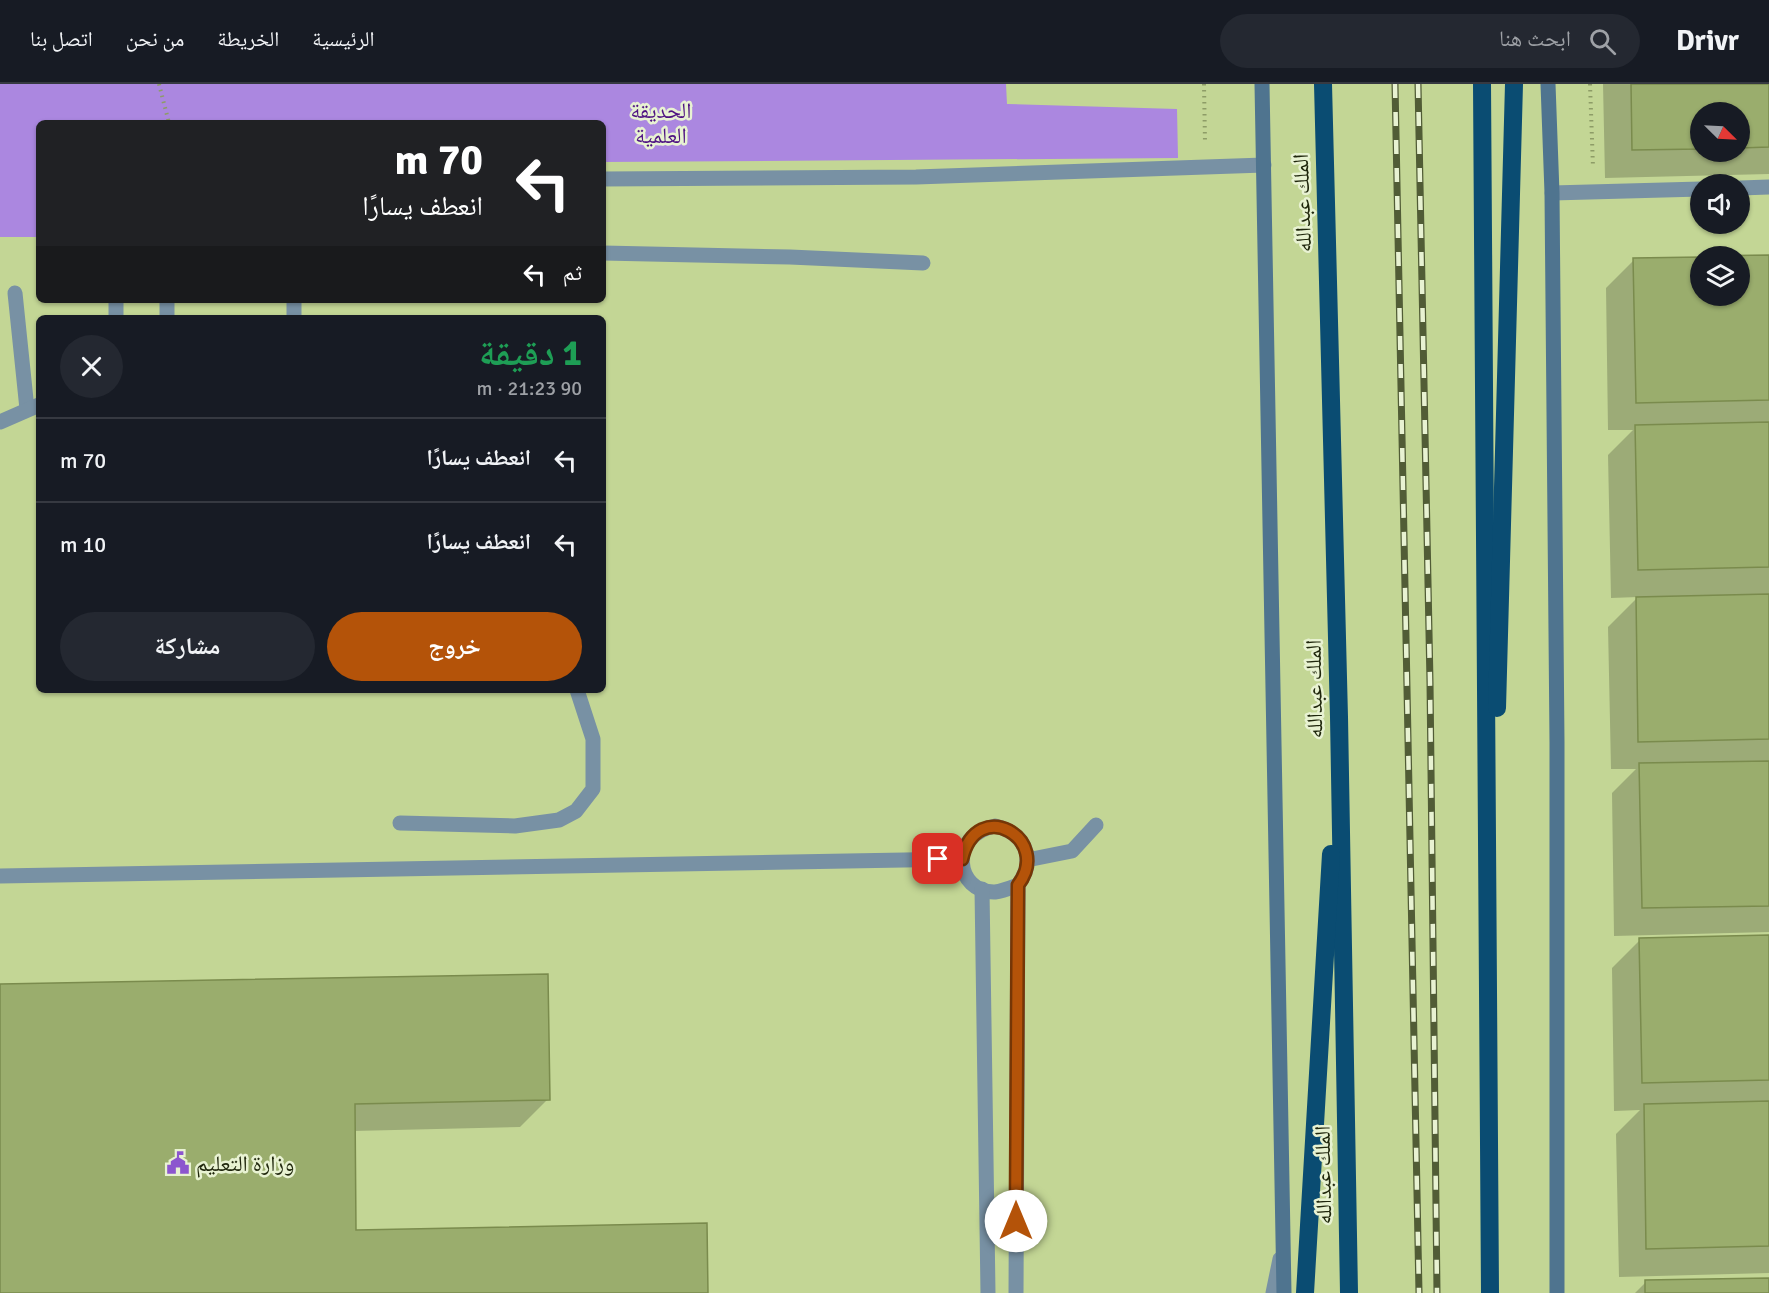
<!DOCTYPE html>
<html lang="ar">
<head>
<meta charset="utf-8">
<style>
  :root { --surface:#171b24; --page:#242831; --text:#f1f3f6; --muted:#9ea1a6; --line:#363941; --accent:#b45309 }
  body { margin:0; font-family:Signika,"Noto Naskh Arabic",sans-serif; background:var(--page); color:var(--text); direction:rtl; height:100vh; display:flex; flex-direction:column; font-size:22px; white-space:nowrap }
  * { box-sizing:border-box; margin:0 }
  p { font-size:20px; color:var(--muted) }
  .icon { flex:none; width:33px; height:33px; fill:none; stroke:currentColor; stroke-width:2; stroke-linecap:round; stroke-linejoin:round }
  .map { position:relative; flex:1; overflow:hidden; direction:ltr }
  .panel { position:absolute; left:36px; top:231px; width:570px; height:378px; display:flex; flex-direction:column; background:var(--surface); border-radius:9px; box-shadow:0 2px 4px #0004; direction:rtl }
  .panel>* { flex:none }
  .banner { position:absolute; left:36px; top:36px; width:570px; height:183px; border-radius:9px; box-shadow:0 2px 4px #0004; direction:rtl; background:#202124; color:#fff; overflow:hidden }
  .needle { width:39px; rotate:114deg }
  .controls { position:absolute; left:1690px; top:18px; display:grid; gap:12px }
  .controls a { display:grid; place-items:center; width:60px; height:60px; border-radius:50%; background:var(--surface); box-shadow:0 2px 4px #0004; font-size:30px }
  .pin { position:absolute; display:grid; place-items:center; width:51px; height:51px; color:#fff; margin:-26px; border-radius:12px; box-shadow:0 3px 9px #0006 }
  .me { position:absolute; width:66px; margin:-33px; rotate:0deg; stroke-linejoin:round; filter:drop-shadow(0 0 4px #0008) }
  .turn { display:flex; align-items:center; gap:21px; height:126px; padding:0 24px; font-size:27px }
  .turn .icon { width:78px; height:78px; stroke-width:2.5 }
  .turn b { display:block; font-size:42px; line-height:51px }
  .then { display:flex; align-items:center; height:57px; padding:0 24px; background:#0003; gap:12px; font-size:22px }
  .round { display:grid; place-items:center; flex:none; width:63px; height:63px; border-radius:32px; background:var(--page) }
  .head { display:flex; align-items:center; justify-content:space-between; height:102px; padding:0 24px }
  h1 { font-size:36px; font-weight:800; line-height:45px; color:#1e9e55 }
  .cta { display:flex; gap:12px; margin-top:auto; padding:12px 24px }
  .cta a { flex:1; height:69px; border-radius:36px; background:var(--accent); color:#fff; font-size:24px; font-weight:800; line-height:69px; text-align:center }
  .cta a+a { background:var(--page); color:var(--text) }
  ul { padding:0; list-style:none }
  li { display:flex; align-items:center; gap:18px; height:84px; padding:0 24px; border-top:2px solid var(--line) }
  li div { flex:1 }
  li b { display:block; font-size:22px }
  li em { font-style:normal }
  header { display:flex; align-items:center; gap:36px; box-sizing:border-box; height:84px; padding:0 30px; background:var(--surface); border-bottom:2px solid var(--line) }
  header strong { font-size:28px }
  nav { display:flex; gap:33px; margin-inline-start:auto; font-size:21px }
  .search { width:420px; height:54px; background:var(--page); display:flex; align-items:center; gap:15px; box-sizing:border-box; padding:0 21px; border-radius:33px; color:var(--muted); font-size:22px }
  .map>svg:first-child { display:block }
  .green { fill:#ab87e0 }
  .shadow { fill:#0003; fill-rule:evenodd }
  .building { fill:#9aad6d; stroke:#7a8b4d; stroke-width:1.5 }
  .lines { fill:none; stroke-linecap:round; stroke-linejoin:round }
  .path { stroke:#8d9c67; stroke-width:4; stroke-dasharray:1.5 4.5; stroke-linecap:butt }
  .lane { stroke:#7891a4; stroke-width:15 }
  .street { stroke:#7891a4; stroke-width:15 }
  .secondary { stroke:#4f748f; stroke-width:15 }
  .highway { stroke:#0a4c72; stroke-width:18 }
  .rail-casing { stroke:#515c36; stroke-width:7 }
  .rail { stroke:#e8f2d2; stroke-width:4.5; stroke-dasharray:14; stroke-linecap:butt }
  .route-casing { stroke:#753606; stroke-width:15 }
  .route { stroke:#b45309; stroke-width:10 }
  .labels { text-anchor:middle; dominant-baseline:central; stroke-width:5; stroke-linejoin:round; paint-order:stroke }
  .park-label { font-size:22px; fill:#4e1282; stroke:#e8f2d2 }
  .street-label { font-size:22px; fill:#1f260c; stroke:#e8f2d2 }
  .poi-label { font-size:22px; fill:#1f260c; stroke:#e8f2d2; text-anchor:start }
</style>
</head>
<body>
<header>
<strong>Drivr</strong>
<div class="search"><svg class="icon" aria-label="search" viewBox="0 0 24 24"><circle cx="10" cy="10" r="6"/><path d="M15 15l6 6"/></svg>ابحث هنا</div>
<nav><a>الرئيسية</a><a>الخريطة</a><a>من نحن</a><a>اتصل بنا</a></nav>
</header>
<div class="map">
<svg width="1769" height="1209" viewBox="0 0 1769 1209">
  <rect width="100%" height="100%" fill="#c3d695"/>
  <path class="green" d="M 0,0 L 1006,0 L 1007,20 L 1177,25 L 1178,74 L 603,78 L 603,39 L 39,39 L 39,153 L 0,153 Z"/>
  <g class="shadow">
    <path d="M 1603,0 L 1769,0 L 1769,90 L 1605,94 ZM 1701,28 L 1740,28 L 1740,68 L 1701,68 Z"/>
    <path d="M 1740,173 L 1769,173 L 1769,848 L 1614,852 L 1612,709 L 1636,685 L 1611,685 L 1608,543 L 1638,513 L 1611,514 L 1608,371 L 1633,346 L 1608,346 L 1606,204 L 1634,176 L 1701,174 L 1701,212 L 1740,212 Z"/>
    <path d="M 1769,853 L 1769,1189 L 1619,1193 L 1616,1050 L 1640,1026 L 1614,1027 L 1612,884 L 1640,856 Z"/>
    <path d="M 0,901 L 548,1015 L 520,1043 L 353,1047 L 355,1147 L 707,1209 L 0,1209 Z"/>
    <path d="M 1769,1195 L 1769,1209 L 1635,1209 L 1646,1198 Z"/>
  </g>
  <g class="building">
    <path d="M 1631,0 L 1769,0 L 1769,63 L 1740,64 L 1740,28 L 1701,28 L 1701,65 L 1632,66 Z"/>
    <path d="M 1769,171 L 1769,316 L 1636,319 L 1633,174 L 1701,173 L 1701,212 L 1740,212 L 1740,172 L 1702,172 Z"/>
    <path d="M 1769,338 L 1769,483 L 1638,486 L 1635,341 Z"/>
    <path d="M 1769,510 L 1769,655 L 1638,658 L 1636,513 Z"/>
    <path d="M 1769,677 L 1769,822 L 1642,824 L 1639,679 Z"/>
    <path d="M 1769,851 L 1769,996 L 1642,999 L 1639,854 Z"/>
    <path d="M 548,890 L 550,1016 L 355,1020 L 356,1146 L 707,1139 L 708,1209 L 0,1209 L 0,900 Z"/>
    <path d="M 1769,1017 L 1769,1162 L 1646,1165 L 1644,1020 Z"/>
    <path d="M 1769,1194 L 1769,1209 L 1645,1209 L 1645,1196 Z"/>
  </g>
  <g class="lines">
    <g class="path">
      <path d="M 159,0 L 169,39"/>
      <path d="M 1204,0 L 1205,58"/>
      <path d="M 1590,0 L 1593,83"/>
    </g>
    <g class="lane">
      <path d="M 603,95 L 916,93 L 1264,81"/>
      <path d="M 603,169 L 790,173 L 923,179"/>
      <path d="M 15,209 L 27,325"/>
      <path d="M 116,216 L 116,234"/>
      <path d="M 167,216 L 167,234"/>
      <path d="M 294,234 L 294,216"/>
      <path d="M 0,338 L 39,321"/>
      <path d="M 400,739 L 515,742 L 559,736 L 576,727 L 593,705 L 593,655 L 577,606"/>
      <path d="M 995,742 C 1025,749 1037,775 1018,801 C 1010,804 1003,807 995,808 C 955,809 948,751 995,742 Z"/>
      <path d="M 1027,776 L 1072,767 L 1096,741"/>
      <path d="M 0,792 L 961,775"/>
      <path d="M 982,805 L 988,1209"/>
      <path d="M 1016,1209 L 1018,801"/>
      <path d="M 1273,1209 L 1280,1175"/>
    </g>
    <g class="street">
      <path d="M 1740,104 L 1769,103"/>
      <path d="M 1552,109 L 1701,105"/>
    </g>
    <g class="secondary">
      <path d="M 1262,0 L 1284,1209"/>
      <path d="M 1548,0 L 1552,109 L 1557,658 L 1557,1209"/>
    </g>
    <g class="highway">
      <path d="M 1323,0 L 1339,633 L 1349,1209"/>
      <path d="M 1482,0 L 1490,1209"/>
      <path d="M 1497,624 L 1514,0"/>
      <path d="M 1305,1209 L 1331,770"/>
    </g>
    <g class="rail-casing">
      <g id="rail">
        <path d="M 1395,0 L 1419,1209"/>
        <path d="M 1418,0 L 1430,598 L 1437,1209"/>
      </g>
    </g>
    <use href="#rail" class="rail"/>
  </g>
  <g class="lines">
    <g class="route-casing">
      <path id="route" d="M 938,775 L 962,775 C 977,711 1053,755 1018,801 L 1016,1137"/>
    </g>
    <use href="#route" class="route"/>
  </g>
  <defs>
    <g id="civic-bare" transform="scale(1.8)"><path d="M-.6-6.5H3V-4.5H.6V-3L4-1V1h2V6H-6V1h2V-1L-.6-3ZM-1.2 2.5V6h2.4V2.5Z" fill="#8c56ce" stroke="#e8f2d2" stroke-width="2.5" paint-order="stroke"/></g>
  </defs>
  <g fill-rule="evenodd">
    <use href="#civic-bare" x="178" y="1079"/>
  </g>
  <g class="labels">
    <g class="park-label">
      <text x="661" y="26">الحديقة<tspan x="661" dy="25">العلمية</tspan></text>
    </g>
    <g class="street-label">
      <text transform="translate(1302 119) rotate(-92)">الملك عبدالله</text>
      <text transform="translate(1314 605) rotate(-91)">الملك عبدالله</text>
      <text transform="translate(1323 1091) rotate(-91)">الملك عبدالله</text>
    </g>
    <g class="poi-label">
      <text x="196" y="1079">وزارة التعليم</text>
    </g>
  </g>
</svg>
<div class="controls">
<a><svg class="needle" viewBox="-14 -14 28 28"><path d="M0-13l5 13h-10z" fill="#e53935"/><path d="M0 13l5-13h-10z" fill="#9ea1a6"/></svg></a>
<a><svg class="icon" aria-label="sound" viewBox="0 0 24 24"><path d="M4 9h4l5-4v14l-5-4H4zM17 9q2 3 0 6"/></svg></a>
<a><svg class="icon" aria-label="layers" viewBox="0 0 24 24"><path d="M12 4l9 5-9 5-9-5zM3 14l9 5 9-5"/></svg></a>
</div>
<div class="pin" style="left:938px;top:775px;background:#d93025"><svg class="icon" aria-label="arrive" viewBox="0 0 24 24"><path d="M6 21V4h12l-3 4 3 4H6"/></svg></div>
<svg class="me" style="left:1016px;top:1137px" viewBox="-20 -20 40 40"><circle r="19" fill="#fff"/><path d="M0-13L10 11 0 6-10 11z" fill="#b45309"/></svg>
<div class="banner">
<div class="turn"><svg class="icon" aria-label="left" viewBox="0 0 24 24"><path d="M17 20v-9H6M10 6l-5 5 5 5"/></svg><div><b>70 m</b>انعطف يسارًا</div></div>
<div class="then">ثم<svg class="icon" aria-label="left" viewBox="0 0 24 24"><path d="M17 20v-9H6M10 6l-5 5 5 5"/></svg></div>
</div>
<section class="panel">
<div class="head"><div><h1>1 دقيقة</h1><p>90 m · 21:23</p></div><a class="round"><svg class="icon" aria-label="close" viewBox="0 0 24 24"><path d="M6 6l12 12M18 6L6 18"/></svg></a></div>
<ul>
<li><svg class="icon" aria-label="left" viewBox="0 0 24 24"><path d="M17 20v-9H6M10 6l-5 5 5 5"/></svg><div><b>انعطف يسارًا</b></div><em>70 m</em></li>
<li><svg class="icon" aria-label="left" viewBox="0 0 24 24"><path d="M17 20v-9H6M10 6l-5 5 5 5"/></svg><div><b>انعطف يسارًا</b></div><em>10 m</em></li>
</ul>
<div class="cta"><a>خروج</a><a>مشاركة</a></div>
</section>
</div>
</body>
</html>
